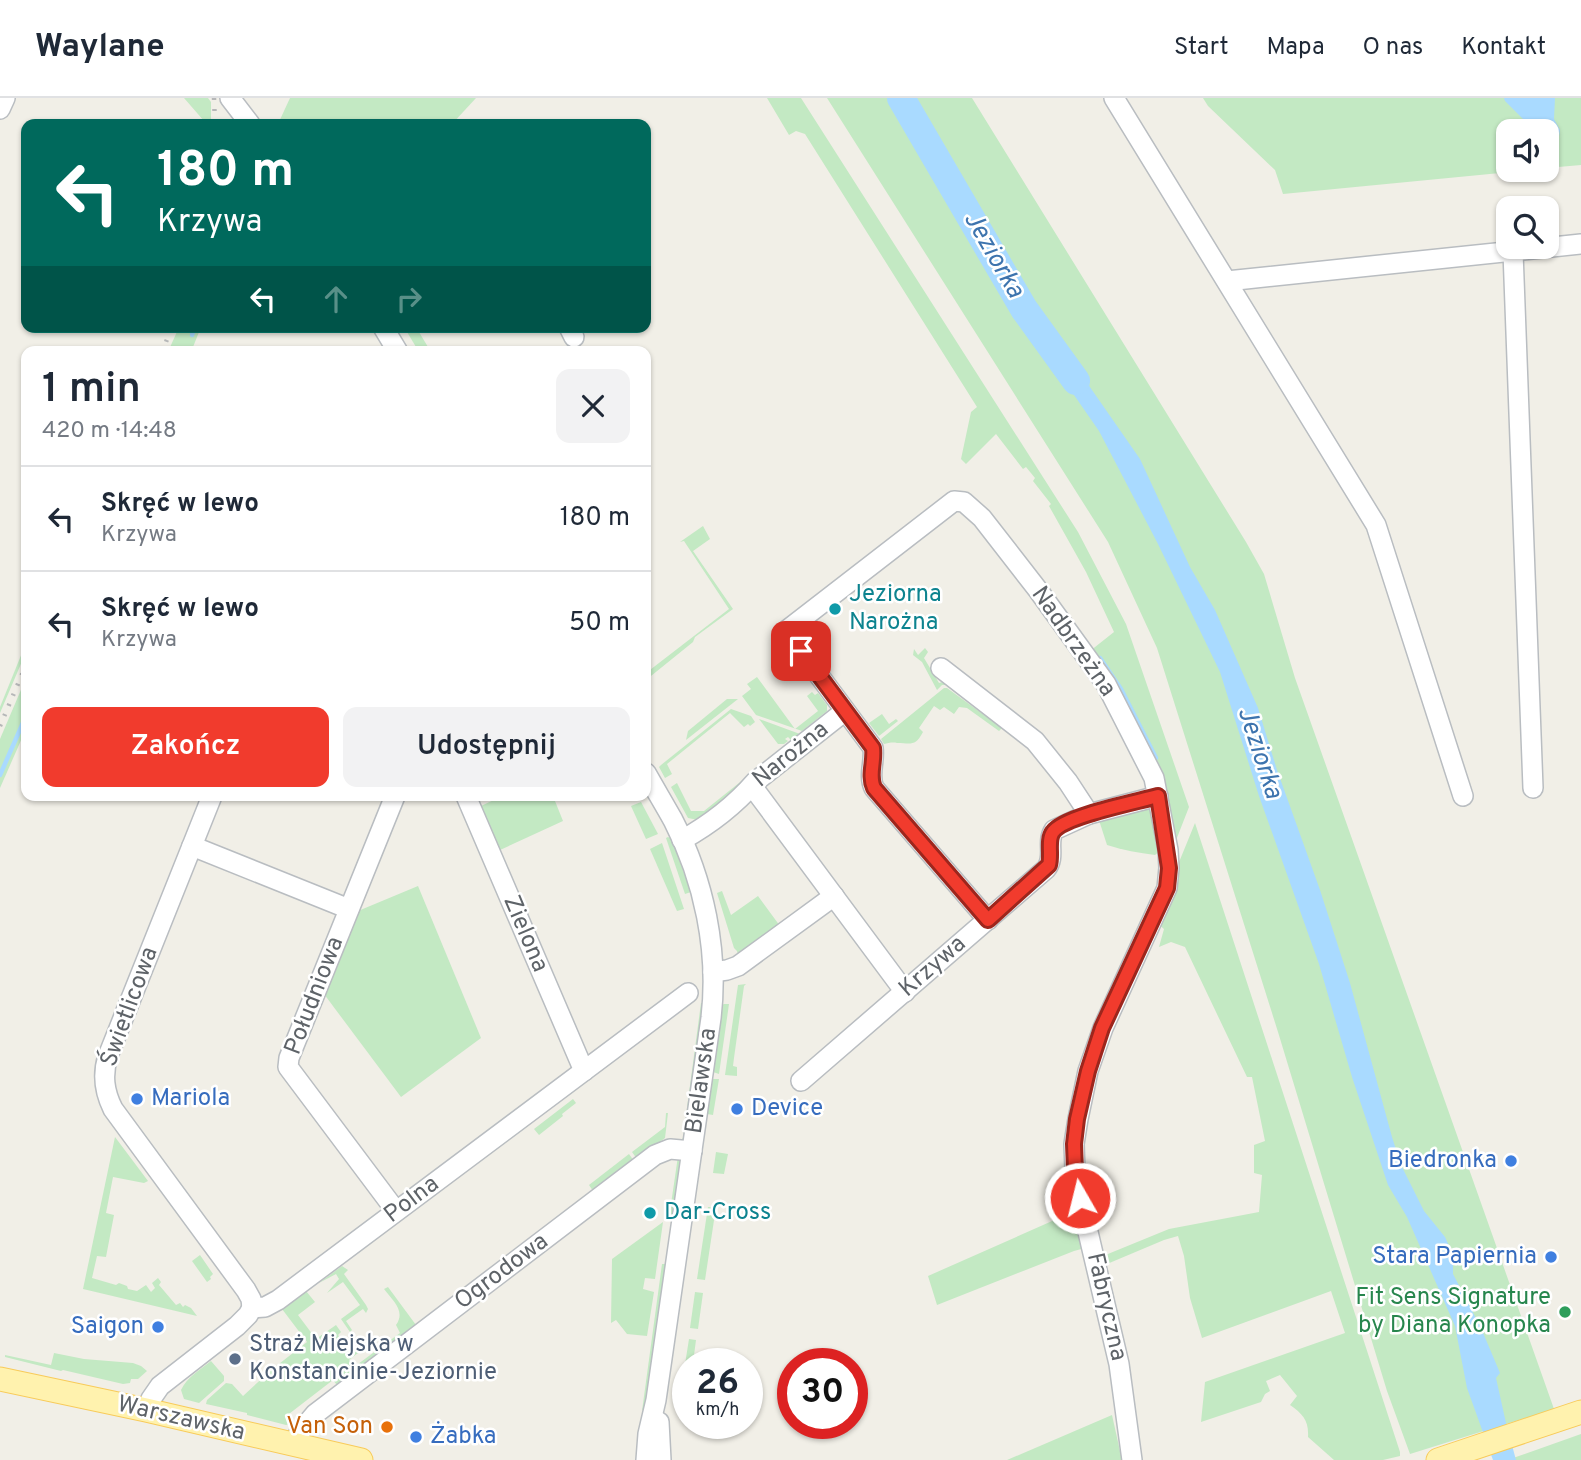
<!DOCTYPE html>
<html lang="pl">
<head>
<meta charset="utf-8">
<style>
  :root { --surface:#fff; --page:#f2f2f3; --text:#1f2937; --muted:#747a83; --line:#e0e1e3; --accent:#f13b2d }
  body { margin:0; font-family:Overpass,sans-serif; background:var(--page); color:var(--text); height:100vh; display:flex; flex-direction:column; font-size:26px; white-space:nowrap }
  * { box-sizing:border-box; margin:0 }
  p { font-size:23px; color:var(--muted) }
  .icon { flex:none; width:38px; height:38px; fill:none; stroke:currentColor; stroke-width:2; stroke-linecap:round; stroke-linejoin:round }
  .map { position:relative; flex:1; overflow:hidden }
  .drawer { position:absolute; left:21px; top:248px; width:630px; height:455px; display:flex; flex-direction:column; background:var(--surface); border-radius:14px; box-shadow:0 2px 5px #0004 }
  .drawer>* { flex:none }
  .hud { position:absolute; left:21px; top:21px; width:630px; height:214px; border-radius:14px; box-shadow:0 2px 5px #0004; background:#00695c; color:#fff; overflow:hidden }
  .fabs { position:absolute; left:1496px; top:21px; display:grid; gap:14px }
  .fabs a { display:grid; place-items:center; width:63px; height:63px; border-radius:14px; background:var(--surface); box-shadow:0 2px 5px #0004; font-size:35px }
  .speed { position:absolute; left:672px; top:1250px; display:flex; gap:14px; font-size:35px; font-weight:700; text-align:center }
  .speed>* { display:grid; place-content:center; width:91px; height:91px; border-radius:50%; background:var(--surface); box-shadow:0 2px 5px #0004; line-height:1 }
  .speed small { font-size:18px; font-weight:400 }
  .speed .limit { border:10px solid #d22; background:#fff; color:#111 }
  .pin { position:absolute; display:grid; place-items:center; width:60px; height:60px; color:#fff; margin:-30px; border-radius:14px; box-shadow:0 4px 10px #0006 }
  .me { position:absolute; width:77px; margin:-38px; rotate:352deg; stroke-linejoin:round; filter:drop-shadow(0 0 5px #0008) }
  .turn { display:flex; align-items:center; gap:24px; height:147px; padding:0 21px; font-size:32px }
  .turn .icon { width:91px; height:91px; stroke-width:2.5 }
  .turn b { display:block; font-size:49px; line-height:60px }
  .lanes { display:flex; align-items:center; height:66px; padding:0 21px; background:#0003; justify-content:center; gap:35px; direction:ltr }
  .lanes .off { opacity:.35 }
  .round { display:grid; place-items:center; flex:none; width:74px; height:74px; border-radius:14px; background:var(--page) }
  .overview { display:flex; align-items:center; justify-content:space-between; height:119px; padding:0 21px }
  h1 { font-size:42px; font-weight:600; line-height:52px }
  .button { display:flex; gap:14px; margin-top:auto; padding:14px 21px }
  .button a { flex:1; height:80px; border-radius:14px; background:var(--accent); color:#fff; font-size:28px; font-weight:600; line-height:80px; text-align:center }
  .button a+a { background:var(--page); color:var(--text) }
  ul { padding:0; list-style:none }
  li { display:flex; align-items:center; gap:21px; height:105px; padding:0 21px; border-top:2px solid var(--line) }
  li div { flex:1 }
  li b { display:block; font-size:26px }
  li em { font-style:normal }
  header { display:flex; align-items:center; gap:42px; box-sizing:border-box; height:98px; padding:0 35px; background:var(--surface); border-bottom:2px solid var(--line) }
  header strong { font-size:33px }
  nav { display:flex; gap:38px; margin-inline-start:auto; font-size:24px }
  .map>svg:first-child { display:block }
  .green { fill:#c3e9c3 }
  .water { fill:#a9daff }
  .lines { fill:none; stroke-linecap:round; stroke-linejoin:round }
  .stream { stroke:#a9daff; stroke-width:4.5 }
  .river { stroke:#a9daff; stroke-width:28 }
  .minor-casing { stroke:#b9bdc1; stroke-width:22 }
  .major-casing { stroke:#f8cb5a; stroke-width:25 }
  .minor { stroke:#fff; stroke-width:19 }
  .major { stroke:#fff2ae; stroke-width:23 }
  .rail { stroke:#b6b7b8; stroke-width:4.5; stroke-dasharray:2 9; stroke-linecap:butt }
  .route-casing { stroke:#9d261d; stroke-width:18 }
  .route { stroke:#f13b2d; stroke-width:12 }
  .culture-dot { fill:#0f9aa8; stroke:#fff; stroke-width:2.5 }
  .shop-dot { fill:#3f7fe0; stroke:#fff; stroke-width:2.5 }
  .leisure-dot { fill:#2e9e5b; stroke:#fff; stroke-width:2.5 }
  .service-dot { fill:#5c6f8a; stroke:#fff; stroke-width:2.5 }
  .food-dot { fill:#e8710a; stroke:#fff; stroke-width:2.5 }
  .labels { text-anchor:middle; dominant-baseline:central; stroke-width:5; stroke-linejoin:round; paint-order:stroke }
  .culture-label { font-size:24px; fill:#0d838f; stroke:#fff; text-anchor:start }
  .street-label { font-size:24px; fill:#5e6368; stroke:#fff }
  .shop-label { font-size:24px; fill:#366cbe; stroke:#fff; text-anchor:start }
  .leisure-label { font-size:24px; fill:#27864d; stroke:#fff; text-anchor:end }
  .service-label { font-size:24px; fill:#4e5e75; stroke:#fff; text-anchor:start }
  .food-label { font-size:24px; fill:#c56008; stroke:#fff; text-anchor:end }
  .water-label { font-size:26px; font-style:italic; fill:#3d74ae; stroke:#fff }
</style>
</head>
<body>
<header>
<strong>Waylane</strong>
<nav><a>Start</a><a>Mapa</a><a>O nas</a><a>Kontakt</a></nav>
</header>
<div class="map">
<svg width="1581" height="1362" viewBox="0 0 1581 1362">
  <rect width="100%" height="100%" fill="#f1efe7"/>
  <g class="green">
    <path d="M 184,0 L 208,0 L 211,4 L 211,26 L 204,26 L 204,23 Z"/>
    <path d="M 290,0 L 476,0 L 452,26 L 278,26 Z"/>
    <path d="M 767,0 L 801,0 L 1078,434 L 1126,526 L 1189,709 L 1173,750 L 1090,553 L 1114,534 L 1086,474 L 1049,408 L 1051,406 L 1033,383 L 1035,380 L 1026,369 L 1023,371 L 996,336 L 966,366 L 961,361 L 971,314 L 977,309 L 805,36 L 796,33 L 789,37 Z"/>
    <path d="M 827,0 L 972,0 L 1246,444 L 1264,476 L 1295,580 L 1554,1311 L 1410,1356 L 1387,1293 L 1278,934 L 1157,550 L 1108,444 Z"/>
    <path d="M 1203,0 L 1581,0 L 1581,67 L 1547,70 L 1547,33 L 1508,33 L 1508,72 L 1532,72 L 1283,96 L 1275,72 L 1208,8 Z"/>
    <path d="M 179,229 L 201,229 L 191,254 L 168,254 Z"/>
    <path d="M 404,229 L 416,229 L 431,254 L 419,254 Z"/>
    <path d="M 703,428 L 710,441 L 693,453 L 733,511 L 695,539 L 693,544 L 646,582 L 646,575 L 729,511 L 684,443 L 680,444 Z"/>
    <path d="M 26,545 L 26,554 L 0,615 L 0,609 Z"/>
    <path d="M 925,550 L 928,554 L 924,560 L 939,585 L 949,582 L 949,587 L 942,587 L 937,592 L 922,564 L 913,557 L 914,551 L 918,557 Z"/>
    <path d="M 757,579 L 795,631 L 818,613 L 807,598 L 812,594 L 815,597 L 818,595 L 827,607 L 827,613 L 802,633 L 756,617 L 742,598 L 751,591 L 747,586 Z"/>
    <path d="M 26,580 L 26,631 L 0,690 L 0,641 Z"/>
    <path d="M 944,590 L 947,590 L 1002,630 L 999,633 L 967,610 L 959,609 L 954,616 L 944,609 L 940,612 L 934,608 L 919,630 L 923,634 C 915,649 911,645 897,645 C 893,644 888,645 884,646 L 881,641 Z"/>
    <path d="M 727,601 L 738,601 L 686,642 L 688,633 Z"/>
    <path d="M 731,611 L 751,618 L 755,624 L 750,628 L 748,626 L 744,629 L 730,615 L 667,666 L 672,676 L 665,680 L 659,669 L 661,667 Z"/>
    <path d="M 882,616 L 889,626 L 896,621 L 898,623 L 879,638 L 869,625 Z"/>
    <path d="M 759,621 L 800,636 L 791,642 L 788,639 L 785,641 L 788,643 L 784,646 L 778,646 Z"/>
    <path d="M 749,677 L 738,689 L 698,722 L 688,720 L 671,689 L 677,685 L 691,713 L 704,713 Z"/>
    <path d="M 502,698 L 553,698 L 563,723 L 500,752 L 481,708 Z"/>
    <path d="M 641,704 L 658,736 L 646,741 L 631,708 Z"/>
    <path d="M 1148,707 L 1154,712 L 1161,752 L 1155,757 C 1139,755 1123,752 1107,747 L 1098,719 Z"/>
    <path d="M 1195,725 L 1400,1354 L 1400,1358 L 1383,1362 L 1334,1362 L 1308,1339 C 1309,1323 1303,1316 1290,1307 L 1297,1298 L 1280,1277 L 1266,1283 L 1270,1293 L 1265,1296 L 1261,1304 L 1201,1324 L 1205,1284 L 1345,1235 L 1331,1193 L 1202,1240 L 1190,1200 L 1184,1158 L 1178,1138 L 1164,1142 L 1107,1166 L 1103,1158 L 1169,1131 L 1259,1114 L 1262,1077 L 1254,1075 L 1254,1047 L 1265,1043 L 1252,979 L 1247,979 L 1185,849 L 1171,844 L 1159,849 L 1164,831 L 1158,826 L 1175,774 Z"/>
    <path d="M 668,739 L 672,741 L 691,794 L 685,796 L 666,740 Z"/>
    <path d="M 662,745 L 684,811 L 677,813 L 650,751 Z"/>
    <path d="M 418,788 L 481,940 L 401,999 L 324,896 L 358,813 Z"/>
    <path d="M 722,793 L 731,817 L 758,798 L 780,828 L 738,857 L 737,853 L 734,850 L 717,795 Z"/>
    <path d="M 746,886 L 744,888 L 734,960 L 733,968 L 737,969 L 737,978 L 725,977 L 738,887 Z"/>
    <path d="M 701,905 L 704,905 L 685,1045 L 680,1043 L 683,1040 Z"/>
    <path d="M 724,906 L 729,906 L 719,976 L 713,974 L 722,907 Z"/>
    <path d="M 712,981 L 719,981 L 713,1017 L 707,1016 Z"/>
    <path d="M 573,1001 L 576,1005 L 562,1016 L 563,1018 L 539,1037 L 534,1031 Z"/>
    <path d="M 666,1015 L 668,1015 L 665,1040 L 637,1061 L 632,1054 L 665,1029 Z"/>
    <path d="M 115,1039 L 148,1083 L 144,1085 L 113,1079 L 106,1115 L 114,1117 L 106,1159 L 97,1158 L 92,1180 L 116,1187 L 119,1185 L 127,1188 L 128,1191 L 137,1193 L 146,1187 L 151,1194 L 155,1190 L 152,1185 L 158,1180 L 161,1184 L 159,1187 L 176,1207 L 180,1205 L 183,1209 L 185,1207 L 191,1210 L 197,1218 L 83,1191 Z"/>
    <path d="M 716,1054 L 728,1056 L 724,1076 L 713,1075 Z"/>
    <path d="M 629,1056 L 634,1063 L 593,1093 L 589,1087 Z"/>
    <path d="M 678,1058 L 682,1060 L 674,1121 L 669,1120 Z"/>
    <path d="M 708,1109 L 716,1109 L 705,1182 L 697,1181 Z"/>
    <path d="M 1077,1112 L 1085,1150 L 1074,1153 L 937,1207 L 928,1178 Z"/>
    <path d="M 663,1124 L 655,1181 L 645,1180 L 643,1191 L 654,1194 L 647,1238 L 627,1236 L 616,1222 L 611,1225 L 612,1161 Z"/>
    <path d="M 200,1157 L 213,1176 L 210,1179 L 211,1181 L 207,1184 L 192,1163 Z"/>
    <path d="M 662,1166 L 667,1166 L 647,1306 L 642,1313 Z"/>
    <path d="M 342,1168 L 348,1172 L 344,1176 L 366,1207 L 368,1211 L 366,1215 L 363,1211 L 346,1223 L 352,1232 L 350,1234 L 341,1221 L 360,1207 L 343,1184 L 327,1195 L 339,1181 L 336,1176 L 319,1185 Z"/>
    <path d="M 388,1189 L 416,1227 L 340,1291 L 333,1282 L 285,1319 L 290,1326 L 286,1327 L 247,1317 L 247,1315 L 206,1306 L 207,1302 L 226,1285 L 232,1286 L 243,1298 L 270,1273 L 307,1244 L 282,1211 L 306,1193 L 315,1204 L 298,1217 L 316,1241 L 336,1227 L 341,1234 L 338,1237 L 342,1242 L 345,1242 L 347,1244 L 341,1251 L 345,1255 L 353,1249 L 358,1255 L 349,1262 L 354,1269 L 400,1235 L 396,1227 C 406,1213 393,1203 384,1191 Z"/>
    <path d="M 695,1194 L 703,1195 L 698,1231 L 690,1230 Z"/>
    <path d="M 689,1241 L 696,1242 L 693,1265 L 688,1265 L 688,1285 L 682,1285 Z"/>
    <path d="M 54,1255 L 84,1261 L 133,1265 L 141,1268 L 147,1273 L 138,1281 L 131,1281 L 130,1285 L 123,1286 L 63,1272 L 61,1273 L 5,1259 L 5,1257 L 51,1267 Z"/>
    <path d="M 211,1263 L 224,1278 L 224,1283 L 199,1305 L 184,1301 L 181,1292 C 187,1279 200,1272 211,1263 Z"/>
    <path d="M 1112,1317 L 1122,1362 L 1007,1362 Z"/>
    <path d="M 1581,1336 L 1581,1362 L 1505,1362 L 1516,1359 Z"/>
  </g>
  <g class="water">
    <path d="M 1504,0 L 1555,0 L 1554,21 L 1560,32 C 1559,38 1559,45 1552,47 L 1547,45 L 1547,33 L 1535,33 L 1505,3 Z"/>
    <path d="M 1060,241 L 1076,269 L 1140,361 L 1190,469 L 1215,512 L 1258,610 L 1277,672 L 1320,792 L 1350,885 L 1392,1039 L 1401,1067 L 1424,1113 L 1445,1139 L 1453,1157 L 1453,1176 L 1481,1230 L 1500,1275 L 1496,1280 L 1506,1325 L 1516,1362 L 1493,1362 L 1467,1290 L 1455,1228 L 1407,1119 L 1388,1087 L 1352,979 L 1319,866 L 1259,698 L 1220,574 L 1158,446 L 1099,333 L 1049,261 Z"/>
  </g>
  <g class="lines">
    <g class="stream">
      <path d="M 192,237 L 195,229"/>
      <path d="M 1100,560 L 1121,591 L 1156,660"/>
      <path d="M 0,677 L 26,618"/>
    </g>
    <path class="river" d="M 901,0 L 1024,211 L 1076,283"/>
    <g class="minor-casing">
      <g id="minor">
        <path d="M 230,0 L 250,26"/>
        <path d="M 1114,0 L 1376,427 L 1463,698"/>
        <path d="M 0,11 L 5,0"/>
        <path d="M 1513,154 L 1533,690"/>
        <path d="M 1227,183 L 1581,146"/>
        <path d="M 383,229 L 398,254"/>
        <path d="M 569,229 L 574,239"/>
        <path d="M 941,570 L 1035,643 L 1068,684 L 1089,716"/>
        <path d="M 646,675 C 655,691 664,706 673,722 C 704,782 719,853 711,920 L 656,1302 L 648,1336 L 646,1362"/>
        <path d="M 752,688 L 905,894"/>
        <path d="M 212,698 L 108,958 C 102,977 104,993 113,1011 L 246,1192 L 251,1201 L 252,1210"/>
        <path d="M 395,698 L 289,960 L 288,969 L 396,1113"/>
        <path d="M 466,698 L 584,973"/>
        <path d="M 682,742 C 709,727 735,707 755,684 L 845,613"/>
        <path d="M 192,748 L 349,811"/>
        <path d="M 988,822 L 874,690 C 868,677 875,664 873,650 L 786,533 L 954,403 L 964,404 L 982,420 L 1038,492 L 1106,586 L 1154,680 L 1168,752 L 1169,770 L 1167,790 L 1103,930 L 1088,973 L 1078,1021 L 1074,1046 L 1075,1072 L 1080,1100 L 1119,1266 L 1132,1362"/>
        <path d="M 713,874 L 727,872 L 738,868 L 834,798"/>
        <path d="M 801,983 L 1046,771 C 1056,759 1046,744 1054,732 L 1089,716 L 1158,698"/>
        <path d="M 252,1210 L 265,1209 L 278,1202 L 688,895"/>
        <path d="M 146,1312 L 151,1301 L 160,1288 L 237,1228 L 248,1217 L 252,1210"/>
        <path d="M 659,1324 L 661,1362"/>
        <path d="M 294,1347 L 299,1335 L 315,1316 L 655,1057 L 670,1051 L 692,1053"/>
      </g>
    </g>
    <g class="major-casing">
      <g id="major">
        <path d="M 0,1281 L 146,1312 L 361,1362"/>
        <path d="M 1438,1362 L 1581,1314"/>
      </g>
    </g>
    <use href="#minor" class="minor"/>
    <use href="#major" class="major"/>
    <g class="rail">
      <path d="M 214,0 L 215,26"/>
      <path d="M 162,254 L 172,229"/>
      <path d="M 0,628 L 26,567"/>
    </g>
  </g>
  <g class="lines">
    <g class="route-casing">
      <path id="route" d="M 801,553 L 873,650 C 875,664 868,677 874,690 L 988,822 L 1049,767 C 1052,757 1047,742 1053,734 C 1064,718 1137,704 1158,698 L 1169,770 L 1167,790 L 1102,930 L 1088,973 L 1077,1021 L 1074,1046 L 1075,1072 L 1080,1100"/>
    </g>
    <use href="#route" class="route"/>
  </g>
  <g class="culture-dot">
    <circle cx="835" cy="511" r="7"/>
    <circle cx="650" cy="1115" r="7"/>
  </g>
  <g class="shop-dot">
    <circle cx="137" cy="1001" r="7"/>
    <circle cx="737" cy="1011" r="7"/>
    <circle cx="1511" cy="1063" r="7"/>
    <circle cx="1551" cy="1159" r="7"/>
    <circle cx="158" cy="1229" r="7"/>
    <circle cx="416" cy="1339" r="7"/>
  </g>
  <circle class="leisure-dot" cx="1565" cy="1214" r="7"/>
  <circle class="service-dot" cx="235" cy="1261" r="7"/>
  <circle class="food-dot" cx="387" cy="1329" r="7"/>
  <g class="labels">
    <g class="culture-label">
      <text x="849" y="497">Jeziorna<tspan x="849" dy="28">Narożna</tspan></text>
      <text x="664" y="1115">Dar-Cross</text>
    </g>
    <g class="street-label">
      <text transform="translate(1073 544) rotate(55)">Nadbrzeżna</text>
      <text transform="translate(791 657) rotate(-39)">Narożna</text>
      <text transform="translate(525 836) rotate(67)">Zielona</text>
      <text transform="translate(933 869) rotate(-41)">Krzywa</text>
      <text transform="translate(315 898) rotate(-69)">Południowa</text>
      <text transform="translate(130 909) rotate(-70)">Świetlicowa</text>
      <text transform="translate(702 983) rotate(-82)">Bielawska</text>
      <text transform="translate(412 1102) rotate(-37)">Polna</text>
      <text transform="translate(502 1174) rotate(-37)">Ogrodowa</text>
      <text transform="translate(1106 1209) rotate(77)">Fabryczna</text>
      <text transform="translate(181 1321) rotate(13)">Warszawska</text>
    </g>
    <g class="shop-label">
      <text x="151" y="1001">Mariola</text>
      <text x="751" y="1011">Device</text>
      <text x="1497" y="1063" text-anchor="end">Biedronka</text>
      <text x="1537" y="1159" text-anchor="end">Stara Papiernia</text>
      <text x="144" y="1229" text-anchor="end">Saigon</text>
      <text x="430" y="1339">Żabka</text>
    </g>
    <g class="leisure-label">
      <text x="1551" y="1200">Fit Sens Signature<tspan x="1551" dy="28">by Diana Konopka</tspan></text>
    </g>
    <g class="service-label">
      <text x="249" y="1247">Straż Miejska w<tspan x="249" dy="28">Konstancinie-Jeziornie</tspan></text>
    </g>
    <g class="food-label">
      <text x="373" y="1329">Van Son</text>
    </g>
    <g class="water-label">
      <text transform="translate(993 157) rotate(60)">Jeziorka</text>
      <text transform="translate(1259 655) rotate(72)">Jeziorka</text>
    </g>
  </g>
</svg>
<div class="fabs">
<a><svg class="icon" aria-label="sound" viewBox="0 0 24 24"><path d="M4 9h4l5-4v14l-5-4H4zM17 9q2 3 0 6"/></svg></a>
<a><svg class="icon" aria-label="search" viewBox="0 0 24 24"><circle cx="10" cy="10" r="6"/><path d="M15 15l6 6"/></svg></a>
</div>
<div class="speed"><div>26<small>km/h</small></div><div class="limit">30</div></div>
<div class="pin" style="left:801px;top:553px;background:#d93025"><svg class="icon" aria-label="arrive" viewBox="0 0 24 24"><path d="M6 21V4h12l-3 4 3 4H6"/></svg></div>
<svg class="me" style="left:1080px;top:1100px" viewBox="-20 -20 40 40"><circle r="17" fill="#f13b2d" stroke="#fff" stroke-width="3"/><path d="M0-11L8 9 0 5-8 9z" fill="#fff"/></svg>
<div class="hud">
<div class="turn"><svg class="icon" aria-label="left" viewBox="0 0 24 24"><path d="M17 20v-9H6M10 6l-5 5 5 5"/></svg><div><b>180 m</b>Krzywa</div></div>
<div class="lanes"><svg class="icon" aria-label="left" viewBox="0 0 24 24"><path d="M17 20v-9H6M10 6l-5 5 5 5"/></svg><svg class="icon off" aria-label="ahead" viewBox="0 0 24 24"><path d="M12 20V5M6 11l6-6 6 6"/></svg><svg class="icon off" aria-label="right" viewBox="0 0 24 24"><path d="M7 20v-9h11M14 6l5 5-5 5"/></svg></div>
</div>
<section class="drawer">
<div class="overview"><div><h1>1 min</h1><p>420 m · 14:48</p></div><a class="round"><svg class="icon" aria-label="close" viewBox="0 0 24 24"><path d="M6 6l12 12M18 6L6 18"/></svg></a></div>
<ul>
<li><svg class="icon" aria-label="left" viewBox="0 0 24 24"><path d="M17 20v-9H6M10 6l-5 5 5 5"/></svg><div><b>Skręć w lewo</b><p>Krzywa</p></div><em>180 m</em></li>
<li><svg class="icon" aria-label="left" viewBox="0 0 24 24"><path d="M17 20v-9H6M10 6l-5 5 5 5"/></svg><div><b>Skręć w lewo</b><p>Krzywa</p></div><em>50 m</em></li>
</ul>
<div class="button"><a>Zakończ</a><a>Udostępnij</a></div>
</section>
</div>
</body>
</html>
